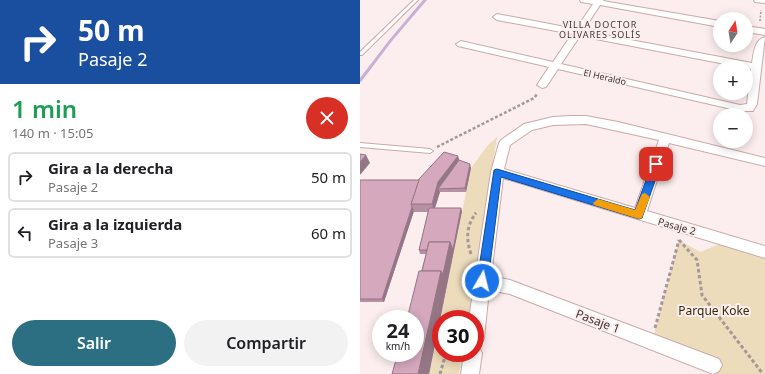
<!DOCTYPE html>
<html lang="es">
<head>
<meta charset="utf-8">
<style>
  :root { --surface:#fff; --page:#f2f2f2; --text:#202124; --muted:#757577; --line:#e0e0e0; --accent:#2d6f82 }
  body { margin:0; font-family:"Noto Sans",sans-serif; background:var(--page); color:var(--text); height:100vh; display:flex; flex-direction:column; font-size:15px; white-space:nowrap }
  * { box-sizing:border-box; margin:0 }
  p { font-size:13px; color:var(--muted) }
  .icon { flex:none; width:22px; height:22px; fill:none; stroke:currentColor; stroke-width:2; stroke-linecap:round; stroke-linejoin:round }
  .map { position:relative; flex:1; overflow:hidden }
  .side { display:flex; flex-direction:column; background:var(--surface); width:360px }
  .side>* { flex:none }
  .guide { background:#1a4fa0; color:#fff; overflow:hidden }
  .needle { width:26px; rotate:12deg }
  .tools { position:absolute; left:353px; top:12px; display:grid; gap:8px }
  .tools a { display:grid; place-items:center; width:40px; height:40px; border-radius:50%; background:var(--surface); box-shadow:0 2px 10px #0003; font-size:20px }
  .speed { position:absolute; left:12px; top:310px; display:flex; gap:8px; font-size:20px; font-weight:700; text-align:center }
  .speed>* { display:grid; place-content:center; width:52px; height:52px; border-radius:50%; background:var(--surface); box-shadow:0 2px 10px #0003; line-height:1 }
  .speed small { font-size:10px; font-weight:400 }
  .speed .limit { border:6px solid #d22; background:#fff; color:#111 }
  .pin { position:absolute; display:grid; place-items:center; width:34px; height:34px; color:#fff; margin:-17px; border-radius:8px; box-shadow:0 2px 6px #0006 }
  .me { position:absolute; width:44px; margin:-22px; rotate:8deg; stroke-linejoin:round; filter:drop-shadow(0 0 3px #0008) }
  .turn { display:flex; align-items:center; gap:14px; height:84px; padding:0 12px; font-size:18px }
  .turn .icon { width:52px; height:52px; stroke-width:2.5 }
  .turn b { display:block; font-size:28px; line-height:34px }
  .round { display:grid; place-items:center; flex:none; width:42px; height:42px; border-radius:21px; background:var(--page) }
  .overview { display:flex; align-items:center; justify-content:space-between; height:68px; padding:0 12px }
  h1 { font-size:24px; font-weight:600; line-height:30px; color:#1e9e55 }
  .primary-button { display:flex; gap:8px; margin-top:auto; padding:8px 12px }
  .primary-button a { flex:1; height:46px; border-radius:24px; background:var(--accent); color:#fff; font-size:16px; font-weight:600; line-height:46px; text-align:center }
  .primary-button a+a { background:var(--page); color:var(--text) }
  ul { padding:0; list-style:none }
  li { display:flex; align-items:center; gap:12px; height:50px; margin:0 8px 6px; padding:0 4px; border:2px solid var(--line); border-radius:6px }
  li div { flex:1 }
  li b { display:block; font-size:15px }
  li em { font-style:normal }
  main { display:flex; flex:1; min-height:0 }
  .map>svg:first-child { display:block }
  .green { fill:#ecdcbc }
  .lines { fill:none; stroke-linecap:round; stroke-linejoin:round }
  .stream { fill:#cbb0d6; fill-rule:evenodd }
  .lane-casing { stroke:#c9aaa9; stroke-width:2 }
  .street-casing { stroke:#c9aaa9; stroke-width:2 }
  .path-far2 { stroke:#a69898; stroke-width:1.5; stroke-dasharray:2 1.5; stroke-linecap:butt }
  .path-far1 { stroke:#a69898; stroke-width:2.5; stroke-dasharray:3 2; stroke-linecap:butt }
  .path { stroke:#a69898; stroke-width:3; stroke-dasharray:3.5 2.5; stroke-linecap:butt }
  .lane { fill:#fff; fill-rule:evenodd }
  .street { fill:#fff; fill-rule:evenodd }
  .wall { fill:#b790a3 }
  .shaded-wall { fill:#957684 }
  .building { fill:#d5a8bd; stroke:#957684 }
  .route { fill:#1a73e8; stroke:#114b97 }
  .slow { fill:#f59e0b }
  .labels { text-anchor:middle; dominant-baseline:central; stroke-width:4; stroke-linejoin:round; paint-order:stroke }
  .far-neighbourhood-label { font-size:9px; letter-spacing:1px; fill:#423535; stroke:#fceeee }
  .far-street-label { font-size:9px; fill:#423535; stroke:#fceeee }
  .street-label { font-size:10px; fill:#423535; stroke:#fceeee }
  .near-park-label { font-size:12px; fill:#3a2b08; stroke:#fceeee }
  .near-street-label { font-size:12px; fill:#423535; stroke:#fceeee }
</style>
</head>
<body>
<main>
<section class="side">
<div class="guide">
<div class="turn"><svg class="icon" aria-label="right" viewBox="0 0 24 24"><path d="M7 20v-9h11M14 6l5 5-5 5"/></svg><div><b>50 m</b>Pasaje 2</div></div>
</div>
<div class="overview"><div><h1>1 min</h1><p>140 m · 15:05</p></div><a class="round" style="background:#d93025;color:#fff"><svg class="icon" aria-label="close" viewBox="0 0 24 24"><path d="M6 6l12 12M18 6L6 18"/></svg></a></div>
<ul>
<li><svg class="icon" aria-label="right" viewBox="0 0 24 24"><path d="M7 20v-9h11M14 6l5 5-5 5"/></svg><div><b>Gira a la derecha</b><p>Pasaje 2</p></div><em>50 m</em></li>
<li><svg class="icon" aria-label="left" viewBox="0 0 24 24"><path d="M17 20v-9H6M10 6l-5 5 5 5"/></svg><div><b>Gira a la izquierda</b><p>Pasaje 3</p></div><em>60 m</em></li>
</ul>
<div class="primary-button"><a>Salir</a><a>Compartir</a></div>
</section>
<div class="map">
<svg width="405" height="374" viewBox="0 0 405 374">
  <rect width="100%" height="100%" fill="#fceeee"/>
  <g class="green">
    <path d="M 137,137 L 108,319 L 81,319 L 81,353 L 102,353 L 99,374 L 69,374 L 111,168 L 128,145 Z"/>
    <path d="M 319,240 L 340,252 L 367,241 L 405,252 L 405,374 L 351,374 L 353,365 L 292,342 Z"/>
  </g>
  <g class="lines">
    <path class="stream" d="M 63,0 L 67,0 L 32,41 L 1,82 L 0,82 L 0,78 L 30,39 Z"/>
    <g class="lane-casing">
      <g id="lane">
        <path d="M 54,0 L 58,0 L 2,55 L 0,55 L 0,52 Z"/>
        <path d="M 0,143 L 70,149 L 73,151 L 70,153 L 0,147 Z"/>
      </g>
    </g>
    <g class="street-casing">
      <g id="street">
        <path d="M 220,0 L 244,0 L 243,1 L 360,21 L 360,27 L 240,5 L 223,31 L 392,63 C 394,53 394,40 405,37 L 397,104 L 393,111 L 380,111 L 198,69 L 186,87 L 182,88 L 177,85 L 189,67 L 98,46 L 96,44 L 101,41 L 193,62 L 212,34 L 137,20 L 133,17 L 137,14 L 216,29 L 233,4 L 221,2 ZM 220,36 L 391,69 L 387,104 L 380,105 L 201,64 Z"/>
        <path d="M 394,0 L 405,0 L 405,3 L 395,2 Z"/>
        <path d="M 386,26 L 405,29 L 405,35 L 386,32 Z"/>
        <path d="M 211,116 L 226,116 L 258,122 L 405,158 L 405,166 L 309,143 L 287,211 L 405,246 L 405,258 L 143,178 L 131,276 L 150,280 L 359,359 L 362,365 L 359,371 L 353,374 L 150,294 L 129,290 L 124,338 L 121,344 L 117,346 L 119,347 L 122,353 L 119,374 L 101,374 L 104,353 L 115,353 L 115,319 L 109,319 L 131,172 L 139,143 L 141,140 L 164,124 L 193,117 ZM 226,124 L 299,140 L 275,208 L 144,169 L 150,145 L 172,130 L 193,125 Z"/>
      </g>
    </g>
    <path class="path-far2" d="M 400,21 L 401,10"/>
    <g class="path-far1">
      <path d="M 77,147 L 174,98 L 178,93"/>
      <path d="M 115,214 L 116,213"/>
    </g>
    <g class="path">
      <path d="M 319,240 L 337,260 L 342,295 L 403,374"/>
      <path d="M 111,254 C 106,239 106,226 116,213"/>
      <path d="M 295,328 L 319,240"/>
      <path d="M 80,374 L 86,353"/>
    </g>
    <use href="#lane" class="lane"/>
    <use href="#street" class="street"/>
  </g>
  <path class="wall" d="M 98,156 L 99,160 L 111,168 L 106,192 L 80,192 L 75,208 L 102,211 L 69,374 L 32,374 L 66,254 L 60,254 L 59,250 L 68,212 L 54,212 L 54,211 L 24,302 L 0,302 L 0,180 L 59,180 Z"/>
  <g class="shaded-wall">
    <path d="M 6,155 L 10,163 L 0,175 L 0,162 Z"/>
    <path d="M 98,156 L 100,164 L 78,189 L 80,192 L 74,211 L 72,204 L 78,182 Z"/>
    <path d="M 110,164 L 111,168 L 106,192 L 105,188 Z"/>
    <path d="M 52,207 L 54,211 L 24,302 L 22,299 Z"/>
    <path d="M 101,208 L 102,211 L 69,374 L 58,374 L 81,271 L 90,242 Z"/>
  </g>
  <g class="building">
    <path d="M 84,152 L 98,156 L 78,182 L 72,204 L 51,204 L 59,179 Z"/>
    <path d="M 0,154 L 6,155 L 0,162 Z"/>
    <path d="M 99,160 L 110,164 L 105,188 L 78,189 Z"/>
    <path d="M 0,180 L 59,180 L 51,204 L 52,207 L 22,299 L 0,299 Z"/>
    <path d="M 69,208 L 101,208 L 93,250 L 90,242 L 69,242 L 67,250 L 59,250 Z"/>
    <path d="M 69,242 L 90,242 L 83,274 L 81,271 L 62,271 Z"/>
    <path d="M 59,271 L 81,271 L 58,374 L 32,374 L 38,353 L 55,353 L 55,319 L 47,319 Z"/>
  </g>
  <path class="route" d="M 296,160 L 301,164 L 283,215 L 282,218 L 279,219 L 141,177 L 128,281 L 126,284 L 122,286 L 118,284 L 117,281 L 134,170 L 137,169 L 275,210 L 292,164 Z"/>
  <path class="slow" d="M 285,193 L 290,197 L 283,215 L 282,218 L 279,219 L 234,205 L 233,203 L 238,199 L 275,210 L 282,194 Z"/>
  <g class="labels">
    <g class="far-neighbourhood-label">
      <text x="240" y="24">VILLA DOCTOR<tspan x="240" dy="10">OLIVARES SOLÍS</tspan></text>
    </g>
    <g class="far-street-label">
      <text transform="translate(245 77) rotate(13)">El Heraldo</text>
    </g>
    <g class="street-label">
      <text transform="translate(317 226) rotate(16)">Pasaje 2</text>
    </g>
    <g class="near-park-label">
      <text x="354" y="310">Parque Koke</text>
    </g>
    <g class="near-street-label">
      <text transform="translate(238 321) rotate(21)">Pasaje 1</text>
    </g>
  </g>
</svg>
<div class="tools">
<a><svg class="needle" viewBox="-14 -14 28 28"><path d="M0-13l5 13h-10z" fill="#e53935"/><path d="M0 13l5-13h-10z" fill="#757577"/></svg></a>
<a>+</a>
<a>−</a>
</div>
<div class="speed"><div>24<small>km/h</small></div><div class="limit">30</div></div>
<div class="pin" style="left:296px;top:164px;background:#d93025"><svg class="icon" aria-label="arrive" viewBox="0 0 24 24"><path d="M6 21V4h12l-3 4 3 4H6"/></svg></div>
<svg class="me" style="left:122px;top:281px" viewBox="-20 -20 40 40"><circle r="17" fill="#1a73e8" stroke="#fff" stroke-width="3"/><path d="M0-11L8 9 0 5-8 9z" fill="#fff"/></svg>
</div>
</main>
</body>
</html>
